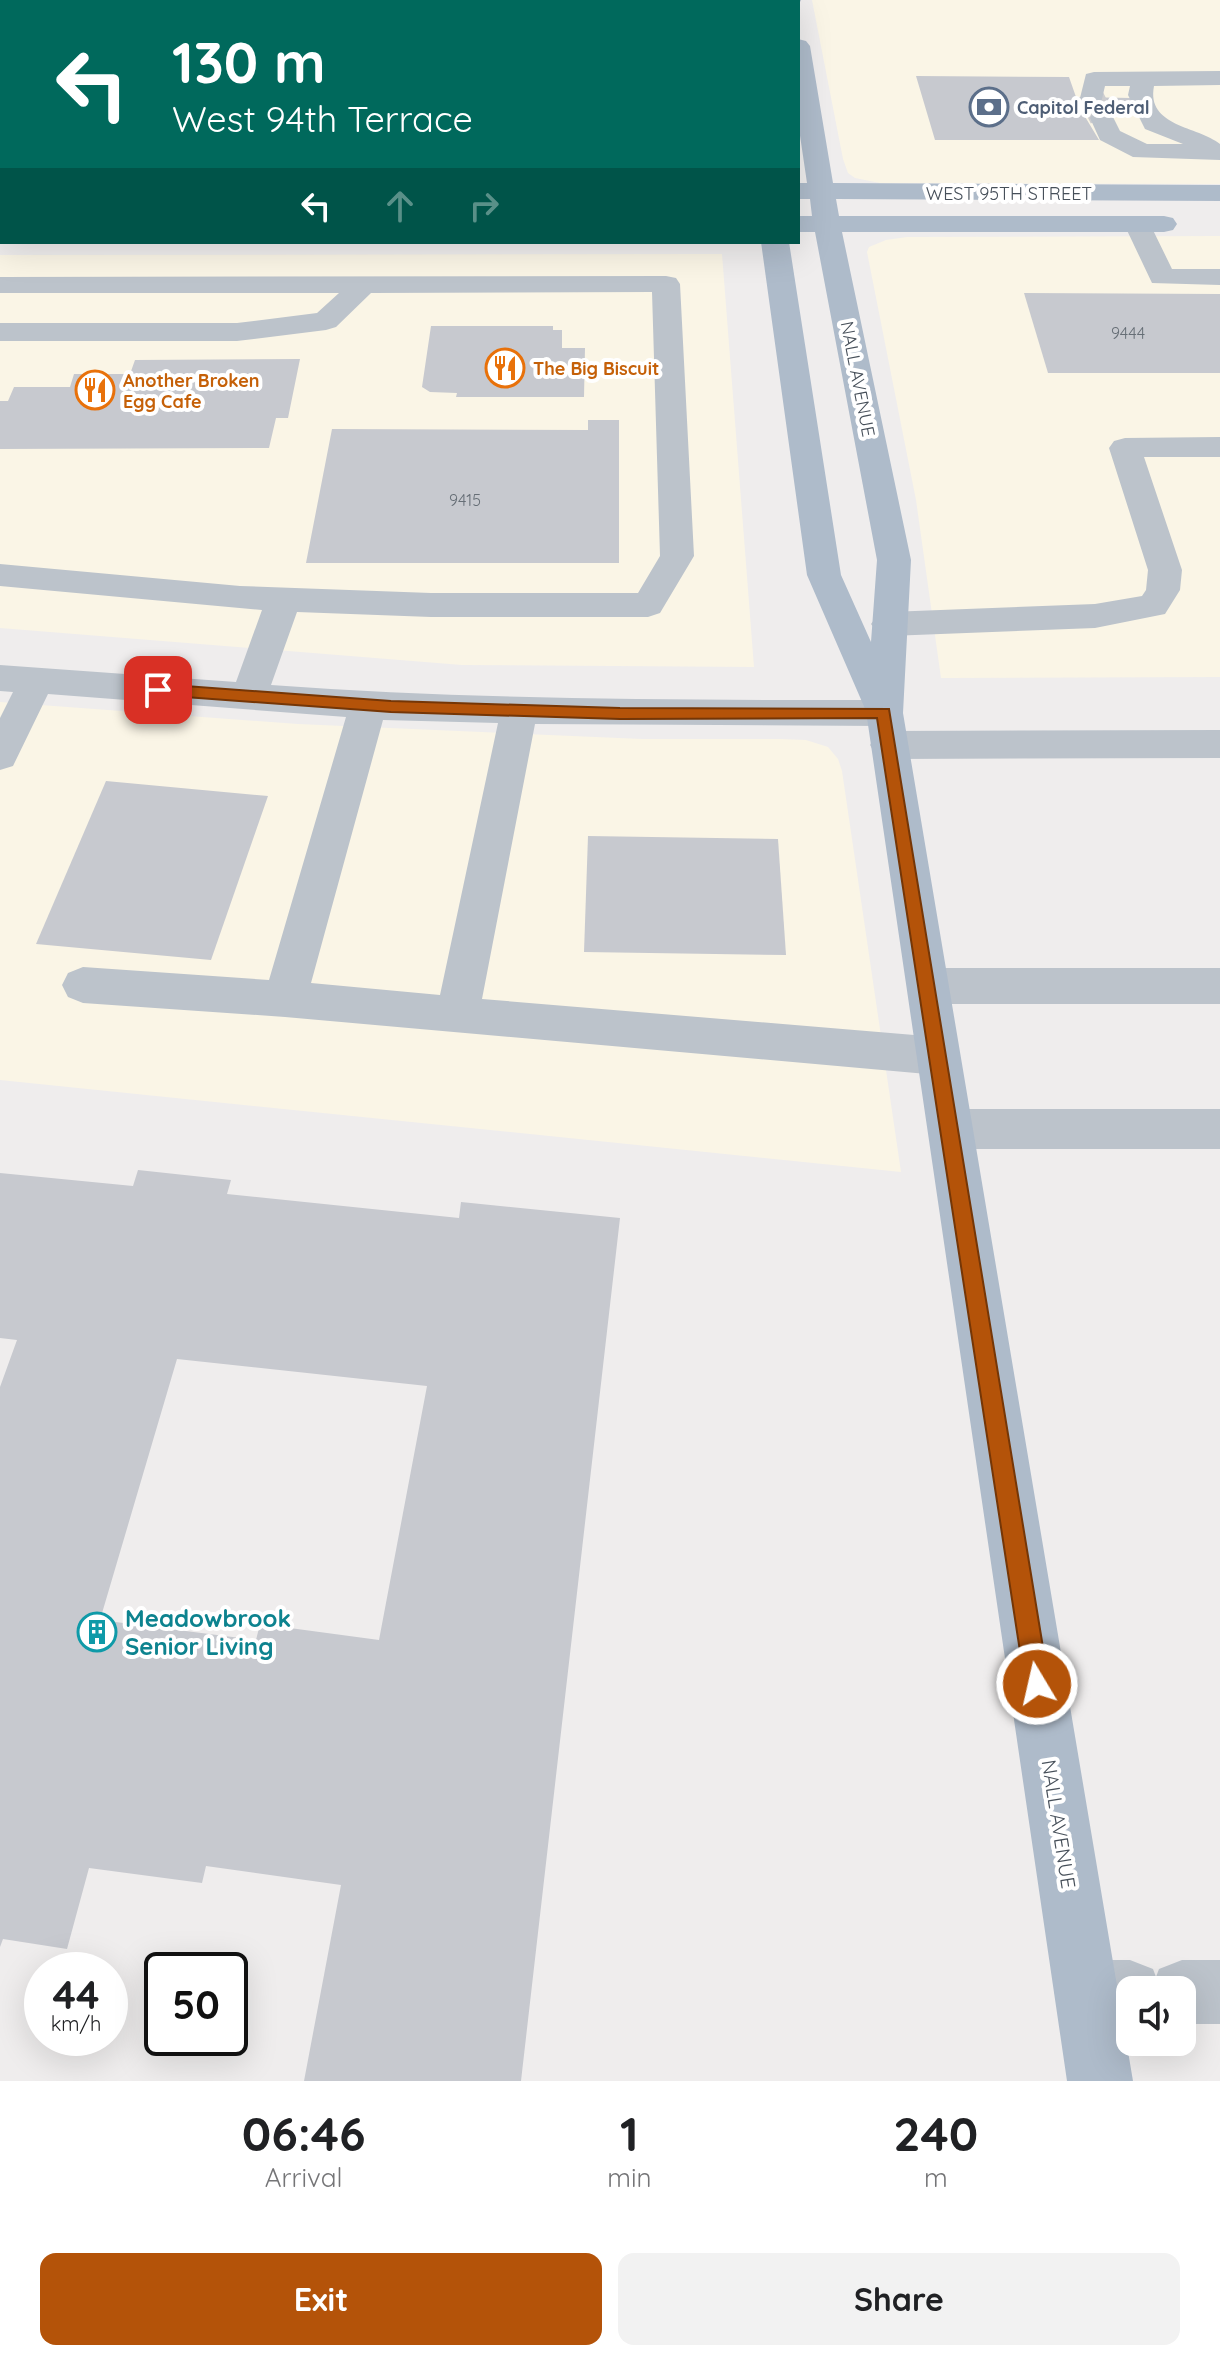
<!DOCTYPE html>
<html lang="en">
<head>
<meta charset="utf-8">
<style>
  :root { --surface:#fff; --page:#f2f2f2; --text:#202124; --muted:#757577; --accent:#b45309 }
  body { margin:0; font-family:Quicksand,sans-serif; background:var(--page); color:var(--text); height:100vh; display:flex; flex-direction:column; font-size:30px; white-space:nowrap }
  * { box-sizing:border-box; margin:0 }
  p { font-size:26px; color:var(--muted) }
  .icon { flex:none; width:44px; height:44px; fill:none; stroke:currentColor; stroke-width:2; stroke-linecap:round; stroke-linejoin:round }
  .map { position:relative; height:2081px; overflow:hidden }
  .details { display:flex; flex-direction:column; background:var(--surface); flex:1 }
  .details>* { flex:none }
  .guide { position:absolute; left:0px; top:0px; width:800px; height:244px; box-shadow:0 8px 32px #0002; background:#00695c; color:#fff; overflow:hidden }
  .fabs { position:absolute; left:1116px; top:1976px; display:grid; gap:16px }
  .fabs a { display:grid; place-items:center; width:80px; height:80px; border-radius:16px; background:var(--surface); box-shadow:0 8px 32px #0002; font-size:40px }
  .speed { position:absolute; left:24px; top:1952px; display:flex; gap:16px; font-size:40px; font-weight:700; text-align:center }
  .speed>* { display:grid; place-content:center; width:104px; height:104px; border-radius:50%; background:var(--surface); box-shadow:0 8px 32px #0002; line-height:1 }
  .speed small { font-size:20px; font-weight:400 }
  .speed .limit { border:4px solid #111; border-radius:12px; background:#fff; color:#111 }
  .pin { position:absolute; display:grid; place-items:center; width:68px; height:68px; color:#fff; margin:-34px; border-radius:16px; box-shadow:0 4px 12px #0006 }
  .me { position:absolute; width:88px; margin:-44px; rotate:351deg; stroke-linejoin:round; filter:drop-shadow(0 0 6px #0008) }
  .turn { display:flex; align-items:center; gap:28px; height:168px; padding:0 40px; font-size:36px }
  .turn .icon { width:104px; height:104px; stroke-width:2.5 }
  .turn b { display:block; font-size:56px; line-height:68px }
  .lanes { display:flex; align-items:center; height:76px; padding:0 40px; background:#0003; justify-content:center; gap:40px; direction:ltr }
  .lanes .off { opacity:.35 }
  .eta { display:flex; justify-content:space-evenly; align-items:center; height:136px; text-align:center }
  .eta b { font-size:48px; font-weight:700; line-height:56px }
  .action { display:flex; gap:16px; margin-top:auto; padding:16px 40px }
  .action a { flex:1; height:92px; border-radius:16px; background:var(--accent); color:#fff; font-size:32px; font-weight:700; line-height:92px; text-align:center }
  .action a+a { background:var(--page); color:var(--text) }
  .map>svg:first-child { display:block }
  .commercial { fill:#faf5e6 }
  .building { fill:#c7c9cf; fill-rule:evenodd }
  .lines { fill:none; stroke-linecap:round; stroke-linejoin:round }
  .minor-tunnel { stroke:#cdcdcf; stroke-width:25; stroke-dasharray:25 13; stroke-linecap:butt }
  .minor { fill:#bcc3cb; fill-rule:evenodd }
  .major { fill:#aebbca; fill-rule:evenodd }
  .route { fill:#b45309; stroke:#753606; stroke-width:2 }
  .labels { text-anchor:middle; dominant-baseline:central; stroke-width:8; stroke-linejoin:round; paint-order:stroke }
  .number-label { font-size:16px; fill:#666e76 }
  .far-service-label { font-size:18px; font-weight:bold; fill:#4e5e75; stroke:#fff; text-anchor:start }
  .far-street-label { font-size:18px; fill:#464f59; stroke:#fff }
  .far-food-label { font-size:18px; font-weight:bold; fill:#c56008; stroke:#fff; text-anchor:start }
  .street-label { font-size:20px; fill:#464f59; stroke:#fff }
  .near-culture-label { font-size:24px; font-weight:bold; fill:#0d838f; stroke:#fff; text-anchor:start }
</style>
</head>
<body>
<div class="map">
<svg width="1220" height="2081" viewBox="0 0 1220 2081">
  <rect width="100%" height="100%" fill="#efeded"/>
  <g class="commercial">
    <path d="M 0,0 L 731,0 L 731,2 L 2,2 L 0,184 Z"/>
    <path d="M 812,0 L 1220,0 L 1220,184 L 880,183 L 855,178 L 848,173 L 843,159 Z"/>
    <path d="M 1220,236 L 1220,677 L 941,678 L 916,500 L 867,252 L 869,247 L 886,240 L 907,237 Z"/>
    <path d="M 722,254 L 754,667 L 462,665 L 0,628 L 0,255 Z"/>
    <path d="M 0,702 L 298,724 L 642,739 L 780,739 L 806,740 L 828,747 L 838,759 L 842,771 L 901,1172 L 0,1080 Z"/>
  </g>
  <g class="building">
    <path d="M 916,76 L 1069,77 L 1076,97 L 1131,98 L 1139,114 L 1084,115 L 1099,140 L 935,140 Z"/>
    <path d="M 1024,293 L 1220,294 L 1220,373 L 1048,373 Z"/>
    <path d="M 431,326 L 553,326 L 553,330 L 562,330 L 562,348 L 585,348 L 584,397 L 456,397 L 457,393 L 430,392 L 422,387 Z"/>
    <path d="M 300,359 L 288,418 L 276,418 L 269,448 L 0,449 L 0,401 L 8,401 L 14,387 L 70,387 L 74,374 L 130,374 L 135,360 Z"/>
    <path d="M 588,420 L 619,420 L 619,563 L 306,563 L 332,429 L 588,430 Z"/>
    <path d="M 106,781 L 268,796 L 211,960 L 36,944 Z"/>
    <path d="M 588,836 L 778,839 L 786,955 L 584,952 Z"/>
    <path d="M 138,1170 L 231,1180 L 227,1194 L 459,1218 L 461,1202 L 620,1218 L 521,2081 L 304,2081 L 341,1885 L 206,1866 L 202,1883 L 89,1868 L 67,1949 L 3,1939 L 0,1947 L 0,1387 L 17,1340 L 0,1338 L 0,1173 L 133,1186 ZM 177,1359 L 427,1386 L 379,1640 L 260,1624 L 256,1640 L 100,1620 Z"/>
  </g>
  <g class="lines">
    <path class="minor-tunnel" d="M 1092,98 L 1102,118"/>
    <g class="minor">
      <path d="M 676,0 L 698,0 L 699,2 L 677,2 Z"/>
      <rect x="0" y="36" width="2" height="14"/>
      <path d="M 1220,71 L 1220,85 L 1154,86 C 1146,127 1198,126 1220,144 L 1220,160 L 1133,157 L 1100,140 L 1090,118 L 1093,113 L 1111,113 L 1120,131 L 1147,144 L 1183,144 L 1145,129 L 1128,95 L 1130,86 L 1105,86 L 1101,103 L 1083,103 L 1080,98 L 1086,74 L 1094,72 Z"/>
      <rect x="0" y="132" width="2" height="14"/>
      <path d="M 1137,216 L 1146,218 L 1150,224 L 1172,269 L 1220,269 L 1220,285 L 1152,283 L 1124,224 L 1128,218 Z"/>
      <path d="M 666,276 L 676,278 L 680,284 L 694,556 L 660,613 L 648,617 L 431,617 L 297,612 L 271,685 C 475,700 679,700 884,700 L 897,704 L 903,713 L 897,722 L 884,726 L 535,724 L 482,999 L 938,1037 L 954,1043 L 960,1056 L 954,1069 L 938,1075 L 285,1017 L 83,1003 L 68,997 L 62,985 L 68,973 L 83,967 L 269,980 L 346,717 L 48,694 L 13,766 L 0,770 L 0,718 L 13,692 L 0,691 L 0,665 L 236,682 L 262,610 L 0,586 L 0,564 L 240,586 L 431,593 L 638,593 L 660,556 L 652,292 L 371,293 L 336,327 L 326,330 L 237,341 L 0,341 L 0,323 L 237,323 L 317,313 L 339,293 L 0,293 L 0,277 ZM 383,720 L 498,723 L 440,995 L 311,983 Z"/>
      <path d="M 1220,437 L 1220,457 L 1144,457 L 1182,570 L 1180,590 L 1165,614 L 1095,628 L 889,636 L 877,632 L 871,624 L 877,616 L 889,612 L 1095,604 L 1142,596 L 1146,590 L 1148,570 L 1109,448 L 1114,441 L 1125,438 Z"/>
      <path d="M 1220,730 L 1220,758 L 889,759 L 876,755 L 870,745 L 876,735 L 889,731 Z"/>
      <path d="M 928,968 L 1220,968 L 1220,1004 L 928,1004 L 913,999 L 907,986 L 913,973 Z"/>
      <path d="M 951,1109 L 1220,1109 L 1220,1149 L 951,1149 L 935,1143 L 928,1129 L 935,1115 Z"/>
      <path d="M 1086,1960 L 1130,1960 L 1153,1969 L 1156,1977 L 1159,1969 L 1182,1960 L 1220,1960 L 1220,2024 L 1182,2024 L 1182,1990 L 1130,1990 L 1130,2024 L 1086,2024 L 1063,2015 L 1054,1992 L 1063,1969 Z"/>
    </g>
    <g class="major">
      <path d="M 779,0 L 801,0 L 798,6 L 798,2 Z"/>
      <path d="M 798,39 L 806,41 L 810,46 L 833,183 L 1220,185 L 1220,201 L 836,199 L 839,216 L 1164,216 L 1173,218 L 1177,224 L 1173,230 L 1164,232 L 842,232 L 911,560 L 903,713 L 1133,2081 L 1067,2081 L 866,711 L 807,575 L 761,242 L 789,242 L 841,575 L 871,642 L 877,560 L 815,232 L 798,232 L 798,216 L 812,216 L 810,199 L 798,199 L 798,183 L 807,183 L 798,122 Z"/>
      <rect x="0" y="186" width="2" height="16"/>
      <rect x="0" y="218" width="2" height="16"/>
    </g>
  </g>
  <path class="route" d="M 158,684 L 391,701 L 620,708 L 889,709 L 1049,1684 L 1046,1693 L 1037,1696 L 1029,1693 L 1025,1684 L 877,718 L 620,719 L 391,712 L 158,695 L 150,690 Z"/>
  <defs>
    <g id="bank-ring" transform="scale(2)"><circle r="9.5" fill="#fff" stroke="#5c6f8a" stroke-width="1.5"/><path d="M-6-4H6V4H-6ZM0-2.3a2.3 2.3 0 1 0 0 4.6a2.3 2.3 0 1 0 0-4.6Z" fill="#5c6f8a"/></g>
    <g id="restaurant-ring" transform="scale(2)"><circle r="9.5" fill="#fff" stroke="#e8710a" stroke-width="1.5"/><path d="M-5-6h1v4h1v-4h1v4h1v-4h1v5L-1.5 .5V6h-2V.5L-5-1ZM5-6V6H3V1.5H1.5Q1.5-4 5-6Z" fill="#e8710a"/></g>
    <g id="building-ring" transform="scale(2)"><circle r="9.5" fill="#fff" stroke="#0f9aa8" stroke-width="1.5"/><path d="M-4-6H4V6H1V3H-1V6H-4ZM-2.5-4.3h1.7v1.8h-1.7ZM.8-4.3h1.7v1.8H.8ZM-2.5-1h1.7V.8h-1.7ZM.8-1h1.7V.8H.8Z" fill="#0f9aa8"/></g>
  </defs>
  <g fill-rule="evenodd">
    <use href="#bank-ring" x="989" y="107"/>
    <use href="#restaurant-ring" x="505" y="368"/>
    <use href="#restaurant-ring" x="95" y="390"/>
    <use href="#building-ring" x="97" y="1632"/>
  </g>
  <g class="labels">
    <g class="number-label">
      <text x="1128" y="333">9444</text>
      <text x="465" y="500">9415</text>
    </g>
    <g class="far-service-label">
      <text x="1017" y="107">Capitol Federal</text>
    </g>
    <g class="far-street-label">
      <text x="1009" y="193">WEST 95TH STREET</text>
      <text transform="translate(858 379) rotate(79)">NALL AVENUE</text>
    </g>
    <g class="far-food-label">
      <text x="533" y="368">The Big Biscuit</text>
      <text x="123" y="380">Another Broken<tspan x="123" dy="21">Egg Cafe</tspan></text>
    </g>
    <g class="street-label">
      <text transform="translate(1059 1824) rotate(81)">NALL AVENUE</text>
    </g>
    <g class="near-culture-label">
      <text x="125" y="1618">Meadowbrook<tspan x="125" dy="28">Senior Living</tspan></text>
    </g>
  </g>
</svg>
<div class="fabs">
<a><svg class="icon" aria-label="sound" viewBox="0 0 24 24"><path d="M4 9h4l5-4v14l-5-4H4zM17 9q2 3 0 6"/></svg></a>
</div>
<div class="speed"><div>44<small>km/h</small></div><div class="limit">50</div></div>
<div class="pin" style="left:158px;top:690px;background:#d93025"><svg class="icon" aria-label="arrive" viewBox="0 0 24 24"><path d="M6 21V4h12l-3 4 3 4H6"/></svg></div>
<svg class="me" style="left:1037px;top:1684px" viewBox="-20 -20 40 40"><circle r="17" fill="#b45309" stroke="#fff" stroke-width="3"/><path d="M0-11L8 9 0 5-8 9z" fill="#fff"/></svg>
<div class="guide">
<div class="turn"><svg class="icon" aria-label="left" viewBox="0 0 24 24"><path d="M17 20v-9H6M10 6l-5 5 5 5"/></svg><div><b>130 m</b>West 94th Terrace</div></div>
<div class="lanes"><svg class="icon" aria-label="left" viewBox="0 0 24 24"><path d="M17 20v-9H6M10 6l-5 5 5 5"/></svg><svg class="icon off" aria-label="ahead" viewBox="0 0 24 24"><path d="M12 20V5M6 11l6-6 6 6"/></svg><svg class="icon off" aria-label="right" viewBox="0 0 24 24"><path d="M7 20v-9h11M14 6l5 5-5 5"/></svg></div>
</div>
</div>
<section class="details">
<div class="eta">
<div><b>06:46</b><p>Arrival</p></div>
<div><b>1</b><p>min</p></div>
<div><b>240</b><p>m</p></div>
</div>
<div class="action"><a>Exit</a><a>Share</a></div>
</section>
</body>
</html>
